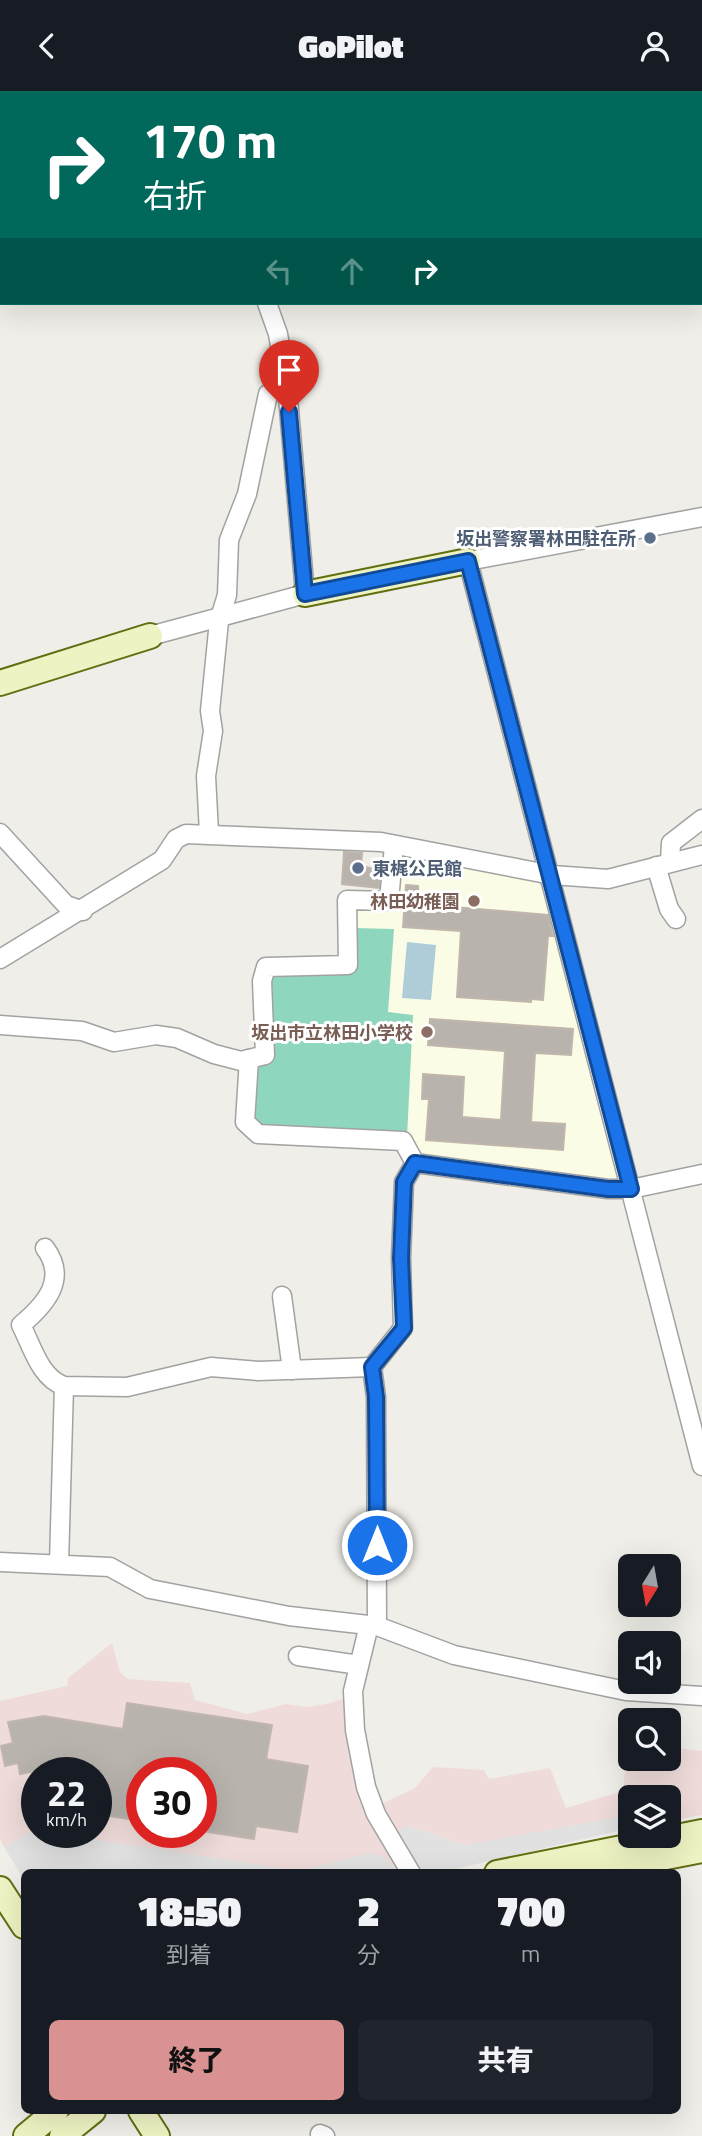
<!DOCTYPE html>
<html lang="ja">
<head>
<meta charset="utf-8">
<style>
  :root { --surface:#171b24; --page:#20242c; --text:#f1f3f6; --muted:#9ea1a6; --accent:#d99291 }
  body { margin:0; font-family:"Titillium Web","Noto Sans JP",sans-serif; background:var(--page); color:var(--text); height:100vh; display:flex; flex-direction:column; font-size:26px; white-space:nowrap }
  * { box-sizing:border-box; margin:0 }
  p { font-size:23px; color:var(--muted) }
  .icon { flex:none; width:38px; height:38px; fill:none; stroke:currentColor; stroke-width:2; stroke-linecap:round; stroke-linejoin:round }
  .map { position:relative; flex:1; overflow:hidden }
  .panel { position:absolute; left:21px; top:1778px; width:660px; height:245px; display:flex; flex-direction:column; background:var(--surface); border-radius:10px; box-shadow:0 7px 28px #0002 }
  .panel>* { flex:none }
  .hud { position:absolute; left:0px; top:0px; width:704px; height:214px; box-shadow:0 7px 28px #0002; background:#00695c; color:#fff; overflow:hidden }
  .needle { width:46px; rotate:191deg }
  .fabs { position:absolute; left:618px; top:1463px; display:grid; gap:14px }
  .fabs a { display:grid; place-items:center; width:63px; height:63px; border-radius:10px; background:var(--surface); box-shadow:0 7px 28px #0002; font-size:35px }
  .speed { position:absolute; left:21px; top:1666px; display:flex; gap:14px; font-size:35px; font-weight:700; text-align:center }
  .speed>* { display:grid; place-content:center; width:91px; height:91px; border-radius:50%; background:var(--surface); box-shadow:0 7px 28px #0002; line-height:1 }
  .speed small { font-size:18px; font-weight:400 }
  .speed .limit { border:10px solid #d22; background:#fff; color:#111 }
  .pin { position:absolute; display:grid; place-items:center; width:60px; height:60px; color:#fff; margin:-72px -30px; border-radius:50% 50% 50% 0; rotate:-45deg; box-shadow:0 0 7px #0007 }
  .pin .icon { rotate:45deg }
  .me { position:absolute; width:77px; margin:-38px; rotate:0deg; stroke-linejoin:round; filter:drop-shadow(0 0 5px #0008) }
  .turn { display:flex; align-items:center; gap:24px; height:147px; padding:0 28px; font-size:32px }
  .turn .icon { width:91px; height:91px; stroke-width:2.5 }
  .turn b { display:block; font-size:49px; line-height:60px }
  .lanes { display:flex; align-items:center; height:66px; padding:0 28px; background:#0003; justify-content:center; gap:35px; direction:ltr }
  .lanes .off { opacity:.35 }
  .eta { display:flex; justify-content:space-evenly; align-items:center; height:119px; text-align:center }
  .eta b { font-size:42px; font-weight:800; line-height:49px }
  .cta { display:flex; gap:14px; margin-top:auto; padding:14px 28px }
  .cta a { flex:1; height:80px; border-radius:10px; background:var(--accent); color:#111; font-size:28px; font-weight:800; line-height:80px; text-align:center }
  .cta a+a { background:var(--page); color:var(--text) }
  header { display:flex; justify-content:space-between; align-items:center; height:91px; padding:0 28px; background:var(--surface); font-size:32px; font-weight:800 }
  .map>svg:first-child { display:block }
  .commercial { fill:#efdcda; fill-rule:evenodd }
  .education { fill:#fbfce5 }
  .pitch { fill:#8fd6be }
  .parking { fill:#e1e1e1 }
  .water { fill:#aecdd9 }
  .building { fill:#b9b3ae; stroke:#c0b6ac; stroke-width:2 }
  .lines { fill:none; stroke-linecap:round; stroke-linejoin:round }
  .street-casing { stroke:#a2a2a2; stroke-width:21 }
  .secondary-casing { stroke:#616e11; stroke-width:28 }
  .street { stroke:#fff; stroke-width:18 }
  .secondary { stroke:#eff3c3; stroke-width:24 }
  .route-casing { stroke:#114b97; stroke-width:18 }
  .route { stroke:#1a73e8; stroke-width:12 }
  .service-dot { fill:#5c6f8a; stroke:#fff; stroke-width:2.5 }
  .education-dot { fill:#8d6e63; stroke:#fff; stroke-width:2.5 }
  .labels { text-anchor:middle; dominant-baseline:central; stroke-width:6; stroke-linejoin:round; paint-order:stroke }
  .service-label { font-size:18px; font-weight:bold; fill:#4e5e75; stroke:#fff; text-anchor:end }
  .education-label { font-size:18px; font-weight:bold; fill:#785e54; stroke:#fff; text-anchor:end }
</style>
</head>
<body>
<header><svg class="icon" aria-label="back" viewBox="0 0 24 24"><path d="M15 5l-7 7 7 7"/></svg>GoPilot<svg class="icon" aria-label="person" viewBox="0 0 24 24"><circle cx="12" cy="8" r="4"/><path d="M4 21q1-7 8-7t8 7"/></svg></header>
<div class="map">
<svg width="702" height="2045" viewBox="0 0 702 2045">
  <rect width="100%" height="100%" fill="#f0eee8"/>
  <path class="commercial" d="M 112,1552 L 120,1581 L 128,1588 L 190,1592 L 195,1609 L 247,1623 L 286,1613 L 306,1616 L 327,1613 L 347,1606 L 379,1714 L 415,1697 L 433,1676 L 484,1679 L 489,1688 L 550,1677 L 566,1717 L 623,1700 L 628,1651 L 630,1668 L 668,1668 L 669,1656 L 702,1660 L 702,1724 L 669,1730 L 668,1706 L 630,1706 L 630,1737 L 441,1781 L 24,1782 L 24,1788 L 0,1749 L 0,1610 L 67,1595 L 68,1587 ZM 37,1682 L 96,1682 L 96,1741 L 37,1741 ZM 142,1682 L 201,1682 L 201,1741 L 142,1741 Z"/>
  <path class="education" d="M 409,764 L 532,786 L 551,805 L 621,1090 L 417,1063 L 277,881 L 353,881 L 354,817 L 395,816 L 398,766 Z"/>
  <path class="pitch" d="M 354,837 L 394,838 L 388,921 L 413,924 L 407,1046 L 258,1038 L 250,1030 L 254,973 L 269,965 L 266,891 L 277,881 L 353,881 Z"/>
  <g class="parking">
    <path d="M 630,1724 L 630,1737 L 441,1781 L 421,1781 L 397,1741 L 408,1735 L 465,1754 Z"/>
    <path d="M 33,1739 L 299,1780 L 371,1762 L 384,1766 L 398,1781 L 24,1782 L 24,1788 L 4,1756 Z"/>
  </g>
  <path class="water" d="M 407,851 L 436,854 L 431,909 L 402,907 Z"/>
  <g class="building">
    <path d="M 344,761 L 362,762 L 361,775 L 380,779 L 379,797 L 342,793 Z"/>
    <path d="M 406,794 L 418,795 L 419,813 L 548,824 L 553,845 L 548,845 L 543,909 L 531,908 L 531,911 L 457,906 L 461,840 L 403,836 Z"/>
    <path d="M 430,928 L 573,938 L 571,964 L 535,962 L 531,1031 L 565,1033 L 563,1059 L 426,1049 L 429,1008 L 422,1008 L 423,983 L 464,986 L 462,1026 L 501,1029 L 505,960 L 428,954 Z"/>
    <path d="M 127,1612 L 272,1634 L 266,1668 L 308,1675 L 297,1741 L 256,1735 L 254,1748 L 201,1740 L 201,1682 L 142,1682 L 142,1730 L 96,1723 L 96,1682 L 48,1682 L 49,1677 L 20,1683 L 18,1672 L 5,1675 L 1,1655 L 13,1652 L 8,1631 L 44,1625 L 123,1638 Z"/>
  </g>
  <g class="lines">
    <g class="street-casing">
      <g id="street">
        <path d="M 9,0 L 9,2"/>
        <path d="M 54,0 L 54,2"/>
        <path d="M 180,0 L 181,2"/>
        <path d="M 0,121 L 2,120"/>
        <path d="M 0,199 L 2,198"/>
        <path d="M 702,426 L 468,470 L 702,1375"/>
        <path d="M 150,545 L 305,503 L 287,295 L 278,243 L 267,212"/>
        <path d="M 0,742 L 66,814 L 83,820"/>
        <path d="M 209,742 L 206,685 L 213,640 L 210,620 L 219,530 L 227,504 L 229,449 L 247,403 L 268,303 L 287,295"/>
        <path d="M 394,754 L 389,810 L 347,809 L 348,874 L 266,876 L 262,890 L 265,964 L 249,968 L 245,1031 L 258,1043 L 403,1050 L 415,1072"/>
        <path d="M 670,771 L 671,752 L 702,728"/>
        <path d="M 656,775 L 669,818 L 676,828"/>
        <path d="M 0,868 L 162,769 L 176,748 L 186,743 L 381,751 L 552,784 L 608,788 L 702,764"/>
        <path d="M 0,934 L 82,940 L 114,951 L 156,944 L 177,947 L 214,963 L 241,970 L 249,968"/>
        <path d="M 415,1072 L 608,1098 L 631,1098 L 702,1083"/>
        <path d="M 45,1157 C 68,1188 46,1213 21,1234 C 32,1255 40,1287 64,1295 L 127,1296 L 211,1276 L 258,1280 L 372,1276"/>
        <path d="M 282,1205 L 292,1279"/>
        <path d="M 0,1471 L 110,1476 L 150,1498 L 289,1525 L 377,1535 L 454,1564 L 626,1600 L 702,1605"/>
        <path d="M 59,1473 L 64,1295"/>
        <path d="M 369,1534 L 353,1600 L 355,1639 L 366,1696 L 376,1723 L 411,1782"/>
        <path d="M 377,1535 L 376,1306 L 372,1276 L 403,1237 L 401,1167 L 404,1091 L 415,1072"/>
        <path d="M 298,1565 L 359,1574"/>
        <path d="M 320,2043 L 325,2045"/>
      </g>
    </g>
    <g class="secondary-casing">
      <g id="secondary">
        <path d="M 305,503 L 468,470"/>
        <path d="M 0,592 L 150,545"/>
        <path d="M 497,1782 L 702,1741"/>
        <path d="M 584,1782 L 702,1759"/>
        <path d="M 0,1798 L 24,1835"/>
        <path d="M 141,2020 L 157,2045"/>
        <path d="M 26,2045 L 56,2020"/>
        <path d="M 62,2045 L 93,2020"/>
      </g>
    </g>
    <use href="#street" class="street"/>
    <use href="#secondary" class="secondary"/>
  </g>
  <g class="lines">
    <g class="route-casing">
      <path id="route" d="M 289,321 L 305,503 L 468,470 L 631,1098 L 608,1098 L 415,1072 L 404,1091 L 401,1167 L 404,1237 L 372,1276 L 376,1306 L 377,1454"/>
    </g>
    <use href="#route" class="route"/>
  </g>
  <g class="service-dot">
    <circle cx="650" cy="447" r="7"/>
    <circle cx="358" cy="777" r="7"/>
  </g>
  <g class="education-dot">
    <circle cx="474" cy="810" r="7"/>
    <circle cx="427" cy="941" r="7"/>
  </g>
  <g class="labels">
    <g class="service-label">
      <text x="636" y="447">坂出警察署林田駐在所</text>
      <text x="372" y="777" text-anchor="start">東梶公民館</text>
    </g>
    <g class="education-label">
      <text x="460" y="810">林田幼稚園</text>
      <text x="413" y="941">坂出市立林田小学校</text>
    </g>
  </g>
</svg>
<div class="fabs">
<a><svg class="needle" viewBox="-14 -14 28 28"><path d="M0-13l5 13h-10z" fill="#e53935"/><path d="M0 13l5-13h-10z" fill="#9ea1a6"/></svg></a>
<a><svg class="icon" aria-label="sound" viewBox="0 0 24 24"><path d="M4 9h4l5-4v14l-5-4H4zM17 9q2 3 0 6"/></svg></a>
<a><svg class="icon" aria-label="search" viewBox="0 0 24 24"><circle cx="10" cy="10" r="6"/><path d="M15 15l6 6"/></svg></a>
<a><svg class="icon" aria-label="layers" viewBox="0 0 24 24"><path d="M12 4l9 5-9 5-9-5zM3 14l9 5 9-5"/></svg></a>
</div>
<div class="speed"><div>22<small>km/h</small></div><div class="limit">30</div></div>
<div class="pin" style="left:289px;top:321px;background:#d93025"><svg class="icon" aria-label="arrive" viewBox="0 0 24 24"><path d="M6 21V4h12l-3 4 3 4H6"/></svg></div>
<svg class="me" style="left:377px;top:1454px" viewBox="-20 -20 40 40"><circle r="17" fill="#1a73e8" stroke="#fff" stroke-width="3"/><path d="M0-11L8 9 0 5-8 9z" fill="#fff"/></svg>
<div class="hud">
<div class="turn"><svg class="icon" aria-label="right" viewBox="0 0 24 24"><path d="M7 20v-9h11M14 6l5 5-5 5"/></svg><div><b>170 m</b>右折</div></div>
<div class="lanes"><svg class="icon off" aria-label="left" viewBox="0 0 24 24"><path d="M17 20v-9H6M10 6l-5 5 5 5"/></svg><svg class="icon off" aria-label="ahead" viewBox="0 0 24 24"><path d="M12 20V5M6 11l6-6 6 6"/></svg><svg class="icon" aria-label="right" viewBox="0 0 24 24"><path d="M7 20v-9h11M14 6l5 5-5 5"/></svg></div>
</div>
<section class="panel">
<div class="eta">
<div><b>18:50</b><p>到着</p></div>
<div><b>2</b><p>分</p></div>
<div><b>700</b><p>m</p></div>
</div>
<div class="cta"><a>終了</a><a>共有</a></div>
</section>
</div>
</body>
</html>
